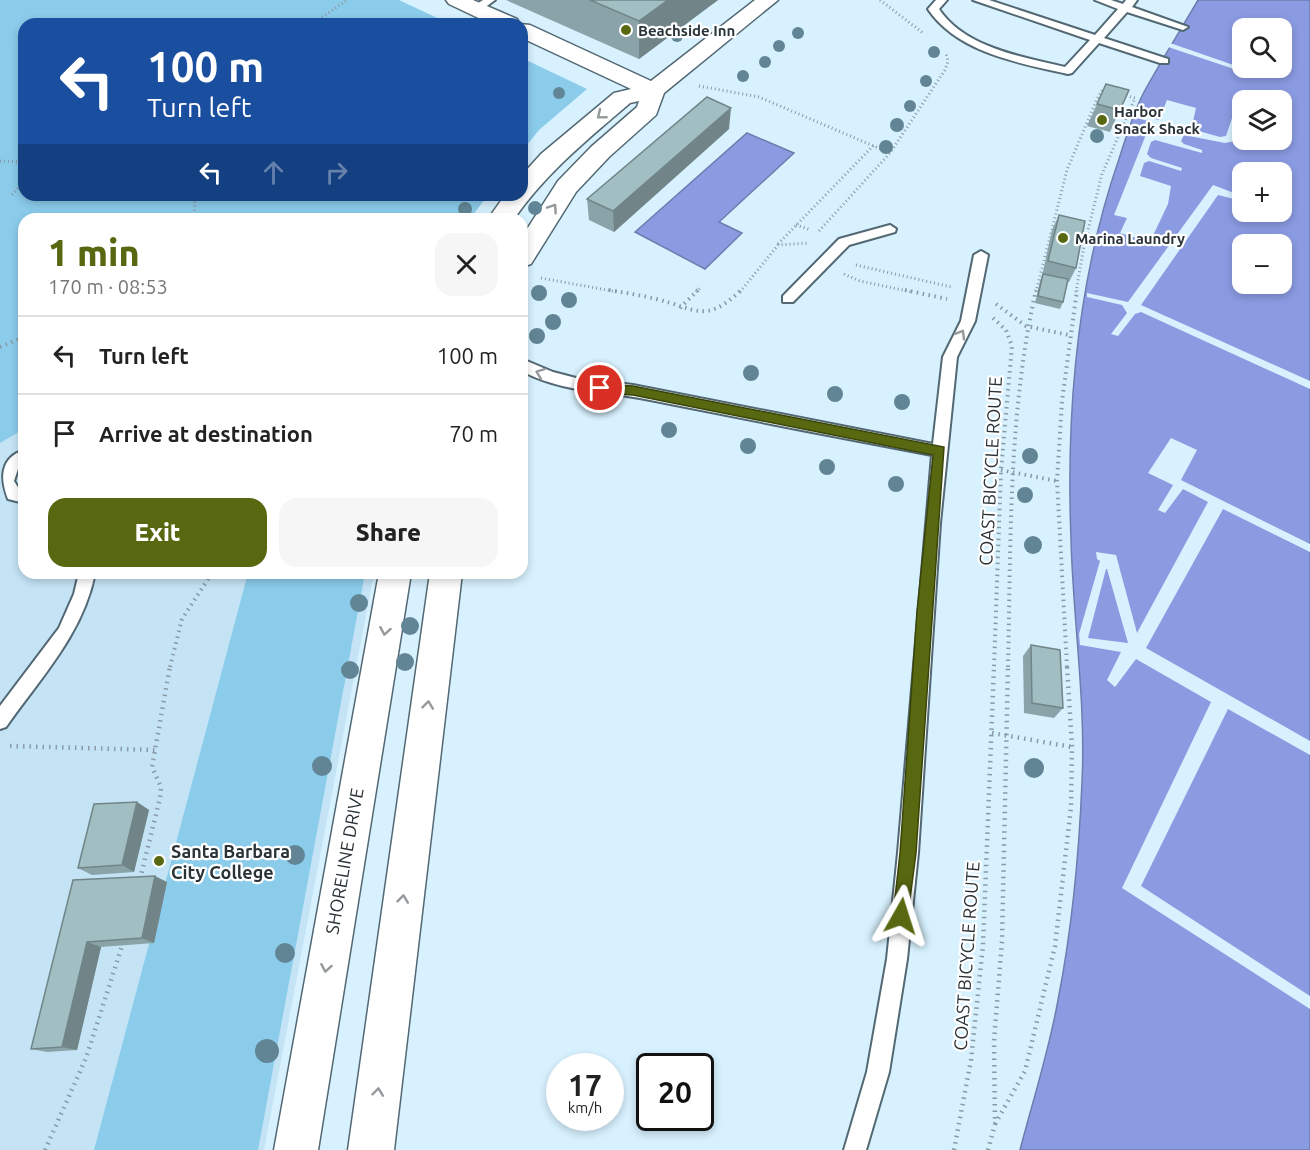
<!DOCTYPE html>
<html lang="en">
<head>
<meta charset="utf-8">
<style>
  :root { --surface:#fff; --page:#f6f6f6; --text:#222; --muted:#767676; --line:#e0e0e0; --accent:#576811 }
  body { margin:0; font-family:Ubuntu,sans-serif; background:var(--page); color:var(--text); height:100vh; display:flex; flex-direction:column; font-size:22px; white-space:nowrap }
  * { box-sizing:border-box; margin:0 }
  p { font-size:20px; color:var(--muted) }
  .icon { flex:none; width:33px; height:33px; fill:none; stroke:currentColor; stroke-width:2; stroke-linecap:round; stroke-linejoin:round }
  .map { position:relative; flex:1; overflow:hidden }
  .drawer { position:absolute; left:18px; top:213px; width:510px; height:366px; display:flex; flex-direction:column; background:var(--surface); border-radius:18px; box-shadow:0 3px 9px #0003 }
  .drawer>* { flex:none }
  .top-card { position:absolute; left:18px; top:18px; width:510px; height:183px; border-radius:18px; box-shadow:0 3px 9px #0003; background:#1a4fa0; color:#fff; overflow:hidden }
  .fabs { position:absolute; left:1232px; top:18px; display:grid; gap:12px }
  .fabs a { display:grid; place-items:center; width:60px; height:60px; border-radius:12px; background:var(--surface); box-shadow:0 3px 9px #0003; font-size:30px }
  .speed { position:absolute; left:546px; top:1053px; display:flex; gap:12px; font-size:30px; font-weight:700; text-align:center }
  .speed>* { display:grid; place-content:center; width:78px; height:78px; border-radius:50%; background:var(--surface); box-shadow:0 3px 9px #0003; line-height:1 }
  .speed small { font-size:15px; font-weight:400 }
  .speed .limit { border:3px solid #111; border-radius:9px; background:#fff; color:#111 }
  .pin { position:absolute; display:grid; place-items:center; width:51px; height:51px; color:#fff; margin:-26px; border:3px solid #fff; border-radius:50%; box-shadow:0 2px 6px #0007 }
  .me { position:absolute; width:66px; margin:-33px; rotate:6deg; stroke-linejoin:round; filter:drop-shadow(0 0 4px #0008) }
  .turn { display:flex; align-items:center; gap:21px; height:126px; padding:0 30px; font-size:27px }
  .turn .icon { width:78px; height:78px; stroke-width:2.5 }
  .turn b { display:block; font-size:42px; line-height:51px }
  .lanes { display:flex; align-items:center; height:57px; padding:0 30px; background:#0003; justify-content:center; gap:30px; direction:ltr }
  .lanes .off { opacity:.35 }
  .round { display:grid; place-items:center; flex:none; width:63px; height:63px; border-radius:18px; background:var(--page) }
  .head { display:flex; align-items:center; justify-content:space-between; height:102px; padding:0 30px }
  h1 { font-size:36px; font-weight:800; line-height:45px; color:var(--accent) }
  .cta { display:flex; gap:12px; margin-top:auto; padding:12px 30px }
  .cta a { flex:1; height:69px; border-radius:18px; background:var(--accent); color:#fff; font-size:24px; font-weight:800; line-height:69px; text-align:center }
  .cta a+a { background:var(--page); color:var(--text) }
  ul { padding:0; list-style:none }
  li { display:flex; align-items:center; gap:18px; height:78px; padding:0 30px; border-top:2px solid var(--line) }
  li div { flex:1 }
  li b { display:block; font-size:22px }
  li em { font-style:normal }
  .map>svg:first-child { display:block }
  .built { fill:#c4e4f6 }
  .green { fill:#8bcceb }
  .water { fill:#8b9be2; stroke:#6e7caf; stroke-width:1.5; fill-rule:evenodd }
  .pier { fill:#d7f1fe; fill-rule:evenodd }
  .lines { fill:none; stroke-linecap:round; stroke-linejoin:round }
  .lane-casing { stroke:#526873; stroke-width:4 }
  .secondary-casing { stroke:#526873; stroke-width:3 }
  .path-far2 { stroke:#889aa4; stroke-width:3; stroke-dasharray:1 3; stroke-linecap:butt }
  .path-far1 { stroke:#889aa4; stroke-width:4; stroke-dasharray:1.5 4.5; stroke-linecap:butt }
  .path { stroke:#889aa4; stroke-width:4.5; stroke-dasharray:1.5 5; stroke-linecap:butt }
  .lane { fill:#fff; fill-rule:evenodd }
  .secondary { fill:#fff; fill-rule:evenodd }
  .tree { fill:#628595 }
  .wall { fill:#8aa3a8 }
  .shaded-wall { fill:#718588 }
  .building { fill:#a1bec3; stroke:#718588; stroke-width:1.5 }
  .oneway { stroke:#94999c }
  .route { fill:#576811; stroke:#39440b; stroke-width:1.5 }
  .poi-dot { fill:#576811; stroke:#fff; stroke-width:2 }
  .labels { text-anchor:middle; dominant-baseline:central; stroke-width:4.5; stroke-linejoin:round; paint-order:stroke }
  .far-poi-label { font-size:15px; font-weight:bold; fill:#293338; stroke:#fff; text-anchor:start }
  .street-label { font-size:18px; fill:#293338; stroke:#fff }
  .poi-label { font-size:18px; font-weight:bold; fill:#293338; stroke:#fff; text-anchor:start }
</style>
</head>
<body>
<div class="map">
<svg width="1310" height="1150" viewBox="0 0 1310 1150">
  <rect width="100%" height="100%" fill="#d7f1fe"/>
  <path class="built" d="M 0,318 L 24,321 L 24,573 L 374,573 L 264,1150 L 0,1150 Z"/>
  <g class="green">
    <path d="M 0,0 L 399,0 L 450,24 L 24,24 L 24,195 L 488,195 L 470,219 L 24,219 L 24,429 L 0,443 Z"/>
    <path d="M 522,58 L 587,89 L 539,130 L 522,151 Z"/>
    <path d="M 248,573 L 365,573 L 258,1150 L 94,1150 Z"/>
  </g>
  <g class="water">
    <path d="M 1198,0 L 1310,0 L 1310,1150 L 1020,1150 C 1033,1100 1049,1051 1058,1000 C 1072,929 1079,855 1082,782 C 1086,701 1073,620 1071,539 C 1066,412 1077,280 1119,159 C 1126,137 1133,113 1144,92 C 1161,61 1180,31 1198,0 ZM 1242,28 L 1281,28 L 1281,68 L 1242,68 ZM 1242,100 L 1281,100 L 1281,140 L 1242,140 ZM 1242,172 L 1281,172 L 1281,212 L 1242,212 ZM 1242,244 L 1281,244 L 1281,284 L 1242,284 Z"/>
    <path d="M 747,133 L 794,153 L 719,222 L 742,233 L 705,269 L 635,232 Z"/>
  </g>
  <g class="pier">
    <path d="M 1170,43 L 1242,68 L 1252,70 L 1249,74 L 1168,47 Z"/>
    <path d="M 1167,100 L 1196,108 L 1192,126 L 1195,130 L 1220,137 L 1226,136 L 1233,115 L 1241,117 L 1235,141 L 1225,143 L 1184,135 L 1181,141 L 1184,144 L 1202,150 L 1202,153 L 1155,140 L 1151,142 L 1147,154 L 1151,158 L 1182,168 L 1181,171 L 1149,161 L 1144,163 L 1140,176 L 1171,186 L 1168,204 L 1150,242 L 1120,233 L 1127,218 L 1114,215 L 1151,122 L 1132,116 L 1133,113 L 1159,120 Z"/>
    <path d="M 1213,185 L 1242,196 L 1242,201 L 1218,195 L 1141,305 L 1310,381 L 1310,389 L 1141,312 L 1135,314 L 1118,336 L 1111,334 L 1127,313 L 1122,305 L 1087,297 L 1087,293 L 1128,302 Z"/>
    <path d="M 1171,438 L 1197,450 L 1181,480 L 1310,544 L 1310,552 L 1223,509 L 1146,648 L 1310,741 L 1310,755 L 1228,709 L 1141,886 L 1310,996 L 1310,1009 L 1122,888 L 1211,702 L 1136,659 L 1115,687 L 1107,680 L 1121,652 L 1080,645 L 1079,634 L 1100,561 L 1097,559 L 1096,552 L 1116,555 L 1137,633 L 1208,502 L 1183,489 L 1165,513 L 1158,510 L 1173,485 L 1148,473 ZM 1106,569 L 1107,569 L 1128,643 L 1088,638 Z"/>
  </g>
  <g class="lines">
    <g class="lane-casing">
      <g id="lane">
        <path d="M 483,0 L 495,0 L 480,11 L 472,11 L 472,7 Z"/>
        <path d="M 936,0 L 947,0 L 939,9 C 965,48 1023,57 1065,67 L 1090,40 L 973,0 L 989,0 L 1095,35 L 1118,9 L 1095,0 L 1111,0 L 1123,4 L 1126,0 L 1137,0 L 1132,7 L 1188,27 L 1183,30 L 1127,12 L 1104,38 L 1168,59 L 1168,63 L 1160,63 L 1099,43 L 1072,73 L 1068,74 C 1019,63 958,53 928,9 Z"/>
        <path d="M 890,225 L 896,229 L 895,232 L 849,245 L 793,302 L 783,302 L 783,296 L 839,239 Z"/>
        <path d="M 981,251 L 988,255 L 975,321 L 957,357 L 940,523 L 918,853 L 907,959 L 889,1072 L 866,1150 L 844,1150 L 867,1072 L 887,959 L 898,853 L 932,455 C 836,437 741,418 645,399 C 603,391 561,392 522,371 L 522,359 L 553,372 L 576,378 L 633,385 L 933,444 L 943,357 L 961,321 L 974,255 Z"/>
        <path d="M 24,450 L 24,464 L 18,469 L 14,481 L 19,489 L 24,491 L 24,503 L 8,499 C 0,478 0,458 24,450 Z"/>
        <path d="M 79,573 L 95,573 C 83,634 41,677 6,727 L 0,729 L 0,706 L 59,628 L 74,594 Z"/>
      </g>
    </g>
    <g class="secondary-casing">
      <g id="secondary">
        <path d="M 446,0 L 473,0 L 517,19 L 520,24 L 491,24 L 449,4 Z"/>
        <path d="M 755,0 L 778,0 L 664,93 L 656,115 L 609,157 L 576,192 L 531,264 L 522,267 L 522,237 L 558,181 L 591,147 L 637,107 L 639,101 L 630,103 C 588,139 546,173 514,219 L 488,219 L 505,195 L 522,195 L 522,175 L 541,154 L 614,93 L 631,89 L 522,38 L 520,24 L 530,25 L 651,81 Z"/>
        <path d="M 379,573 L 411,573 L 318,1150 L 274,1150 Z"/>
        <path d="M 430,573 L 462,573 L 394,1150 L 348,1150 Z"/>
      </g>
    </g>
    <g class="path-far2">
      <path d="M 880,0 L 923,33"/>
      <path d="M 312,24 L 347,0"/>
      <path d="M 699,86 L 759,97 L 890,153"/>
      <path d="M 0,161 L 24,162"/>
      <path d="M 12,195 L 24,181"/>
      <path d="M 192,195 L 195,198 L 194,219"/>
      <path d="M 796,225 L 811,230"/>
      <path d="M 819,231 L 890,153 L 945,70 L 948,61 L 946,53"/>
      <path d="M 778,244 L 874,145"/>
      <path d="M 856,265 L 951,287"/>
      <path d="M 844,274 L 860,281 L 912,292"/>
      <path d="M 541,278 L 618,292"/>
      <path d="M 696,292 L 700,288"/>
      <path d="M 740,292 L 778,245 L 809,243"/>
      <path d="M 1036,292 L 1067,170 L 1097,99 L 1103,89 L 1106,90"/>
      <path d="M 1076,292 L 1084,246 L 1102,174 L 1135,98 L 1124,95"/>
    </g>
    <g class="path-far1">
      <path d="M 609,290 C 625,293 641,295 656,299 C 695,308 705,325 741,290"/>
      <path d="M 905,290 L 947,299"/>
      <path d="M 996,304 L 1026,326 L 1069,335"/>
      <path d="M 680,308 L 698,290"/>
      <path d="M 993,318 L 1006,330 L 1012,346 L 1001,470 L 994,667"/>
      <path d="M 0,347 L 24,337"/>
      <path d="M 1001,470 L 1057,481"/>
      <path d="M 170,667 L 182,619 L 212,573"/>
      <path d="M 1008,667 C 1011,542 1008,413 1036,290"/>
      <path d="M 1067,667 L 1057,481 L 1062,401 L 1077,290"/>
    </g>
    <g class="path">
      <path d="M 992,733 L 1072,747"/>
      <path d="M 10,746 L 156,750"/>
      <path d="M 140,879 L 160,798 L 161,787 L 152,767 L 170,666"/>
      <path d="M 995,1124 L 1025,1071 L 1055,946 L 1071,807 L 1072,747 L 1067,666"/>
      <path d="M 45,1150 L 86,1058 L 122,946"/>
      <path d="M 954,1150 L 971,1060 L 983,945 L 994,666"/>
      <path d="M 988,1150 L 995,1124 L 994,1041 L 1002,941 L 1008,666"/>
    </g>
    <use href="#lane" class="lane"/>
    <use href="#secondary" class="secondary"/>
  </g>
  <g class="tree">
    <circle cx="798" cy="33" r="6"/>
    <circle cx="677" cy="36" r="6"/>
    <circle cx="779" cy="46" r="6"/>
    <circle cx="934" cy="52" r="6"/>
    <circle cx="765" cy="62" r="6"/>
    <circle cx="743" cy="76" r="6"/>
    <circle cx="926" cy="81" r="6"/>
    <circle cx="559" cy="93" r="6"/>
    <circle cx="910" cy="106" r="6"/>
    <circle cx="897" cy="125" r="7"/>
    <circle cx="1097" cy="136" r="7"/>
    <circle cx="886" cy="147" r="7"/>
    <circle cx="535" cy="208" r="7"/>
    <circle cx="465" cy="209" r="7"/>
    <circle cx="539" cy="293" r="8"/>
    <circle cx="569" cy="300" r="8"/>
    <circle cx="553" cy="322" r="8"/>
    <circle cx="537" cy="336" r="8"/>
    <circle cx="751" cy="373" r="8"/>
    <circle cx="835" cy="394" r="8"/>
    <circle cx="902" cy="402" r="8"/>
    <circle cx="669" cy="430" r="8"/>
    <circle cx="748" cy="446" r="8"/>
    <circle cx="1030" cy="456" r="8"/>
    <circle cx="827" cy="467" r="8"/>
    <circle cx="896" cy="484" r="8"/>
    <circle cx="1025" cy="495" r="8"/>
    <circle cx="1033" cy="545" r="9"/>
    <circle cx="359" cy="603" r="9"/>
    <circle cx="410" cy="626" r="9"/>
    <circle cx="405" cy="662" r="9"/>
    <circle cx="350" cy="670" r="9"/>
    <circle cx="322" cy="766" r="10"/>
    <circle cx="1034" cy="768" r="10"/>
    <circle cx="295" cy="855" r="10"/>
    <circle cx="285" cy="953" r="10"/>
    <circle cx="267" cy="1051" r="12"/>
  </g>
  <g class="wall">
    <path d="M 506,0 L 718,0 L 639,59 Z"/>
    <path d="M 1106,84 L 1129,90 L 1110,132 L 1087,126 Z"/>
    <path d="M 729,129 L 614,232 L 589,220 L 587,199 Z"/>
    <path d="M 1059,215 L 1076,268 L 1069,282 L 1068,282 L 1063,302 L 1060,309 L 1035,303 L 1040,281 L 1042,276 L 1052,230 Z"/>
    <path d="M 1031,645 L 1063,708 L 1054,718 L 1024,713 L 1023,656 Z"/>
    <path d="M 137,802 L 149,810 L 134,872 L 92,875 L 78,868 Z"/>
    <path d="M 73,880 L 167,882 L 154,943 L 101,947 L 77,1050 L 47,1052 L 31,1049 Z"/>
  </g>
  <g class="shaded-wall">
    <path d="M 668,0 L 718,0 L 639,59 L 639,21 Z"/>
    <path d="M 731,108 L 729,129 L 614,232 L 613,211 Z"/>
    <path d="M 137,802 L 149,810 L 134,872 L 122,865 Z"/>
    <path d="M 155,876 L 167,882 L 154,943 L 142,938 Z"/>
    <path d="M 87,942 L 101,947 L 77,1050 L 62,1047 Z"/>
  </g>
  <g class="building">
    <path d="M 590,0 L 668,0 L 639,21 Z"/>
    <path d="M 1106,84 L 1129,90 L 1120,110 L 1097,104 Z"/>
    <path d="M 707,97 L 731,108 L 613,211 L 587,199 Z"/>
    <path d="M 1059,215 L 1085,221 L 1076,268 L 1048,261 Z"/>
    <path d="M 1043,274 L 1068,279 L 1063,302 L 1038,296 Z"/>
    <path d="M 1031,645 L 1060,650 L 1063,708 L 1032,703 Z"/>
    <path d="M 137,802 L 122,865 L 78,868 L 94,804 Z"/>
    <path d="M 155,876 L 142,938 L 87,942 L 62,1047 L 31,1049 L 73,880 Z"/>
  </g>
  <defs><path id="oneway-chevron" d="M-2-3.5L2.5 0L-2 3.5" fill="none" stroke-width="1.6" stroke-linecap="round" stroke-linejoin="round" transform="scale(1.5)"/></defs>
  <g class="oneway">
    <use href="#oneway-chevron" transform="translate(601 115) rotate(141)"/>
    <use href="#oneway-chevron" transform="translate(553 208) rotate(-56)"/>
    <use href="#oneway-chevron" transform="translate(961 334) rotate(-59)"/>
    <use href="#oneway-chevron" transform="translate(540 373) rotate(-159)"/>
    <use href="#oneway-chevron" transform="translate(385 631) rotate(100)"/>
    <use href="#oneway-chevron" transform="translate(428 705) rotate(-83)"/>
    <use href="#oneway-chevron" transform="translate(403 899) rotate(-83)"/>
    <use href="#oneway-chevron" transform="translate(326 968) rotate(100)"/>
    <use href="#oneway-chevron" transform="translate(378 1092) rotate(-83)"/>
  </g>
  <path class="route" d="M 600,384 L 633,386 L 944,447 L 916,853 L 907,922 L 901,925 L 895,922 L 893,916 L 900,853 L 917,611 L 933,455 L 633,395 L 600,393 L 594,388 Z"/>
  <g class="poi-dot">
    <circle cx="626" cy="30" r="6"/>
    <circle cx="1102" cy="120" r="6"/>
    <circle cx="1063" cy="238" r="6"/>
    <circle cx="159" cy="861" r="6"/>
  </g>
  <g class="labels">
    <g class="far-poi-label">
      <text x="638" y="30">Beachside Inn</text>
      <text x="1114" y="111">Harbor<tspan x="1114" dy="17">Snack Shack</tspan></text>
      <text x="1075" y="238">Marina Laundry</text>
    </g>
    <g class="street-label">
      <text transform="translate(990 471) rotate(-87)">COAST BICYCLE ROUTE</text>
      <text transform="translate(344 861) rotate(-80)">SHORELINE DRIVE</text>
      <text transform="translate(966 956) rotate(-86)">COAST BICYCLE ROUTE</text>
    </g>
    <g class="poi-label">
      <text x="171" y="851">Santa Barbara<tspan x="171" dy="21">City College</tspan></text>
    </g>
  </g>
</svg>
<div class="fabs">
<a><svg class="icon" aria-label="search" viewBox="0 0 24 24"><circle cx="10" cy="10" r="6"/><path d="M15 15l6 6"/></svg></a>
<a><svg class="icon" aria-label="layers" viewBox="0 0 24 24"><path d="M12 4l9 5-9 5-9-5zM3 14l9 5 9-5"/></svg></a>
<a>+</a>
<a>−</a>
</div>
<div class="speed"><div>17<small>km/h</small></div><div class="limit">20</div></div>
<div class="pin" style="left:600px;top:388px;background:#d93025"><svg class="icon" aria-label="arrive" viewBox="0 0 24 24"><path d="M6 21V4h12l-3 4 3 4H6"/></svg></div>
<svg class="me" style="left:901px;top:916px" viewBox="-20 -20 40 40"><path d="M0-17L14 15 0 8-14 15z" fill="#576811" stroke="#fff" stroke-width="4"/></svg>
<div class="top-card">
<div class="turn"><svg class="icon" aria-label="left" viewBox="0 0 24 24"><path d="M17 20v-9H6M10 6l-5 5 5 5"/></svg><div><b>100 m</b>Turn left</div></div>
<div class="lanes"><svg class="icon" aria-label="left" viewBox="0 0 24 24"><path d="M17 20v-9H6M10 6l-5 5 5 5"/></svg><svg class="icon off" aria-label="ahead" viewBox="0 0 24 24"><path d="M12 20V5M6 11l6-6 6 6"/></svg><svg class="icon off" aria-label="right" viewBox="0 0 24 24"><path d="M7 20v-9h11M14 6l5 5-5 5"/></svg></div>
</div>
<section class="drawer">
<div class="head"><div><h1>1 min</h1><p>170 m · 08:53</p></div><a class="round"><svg class="icon" aria-label="close" viewBox="0 0 24 24"><path d="M6 6l12 12M18 6L6 18"/></svg></a></div>
<ul>
<li><svg class="icon" aria-label="left" viewBox="0 0 24 24"><path d="M17 20v-9H6M10 6l-5 5 5 5"/></svg><div><b>Turn left</b></div><em>100 m</em></li>
<li><svg class="icon" aria-label="arrive" viewBox="0 0 24 24"><path d="M6 21V4h12l-3 4 3 4H6"/></svg><div><b>Arrive at destination</b></div><em>70 m</em></li>
</ul>
<div class="cta"><a>Exit</a><a>Share</a></div>
</section>
</div>
</body>
</html>
